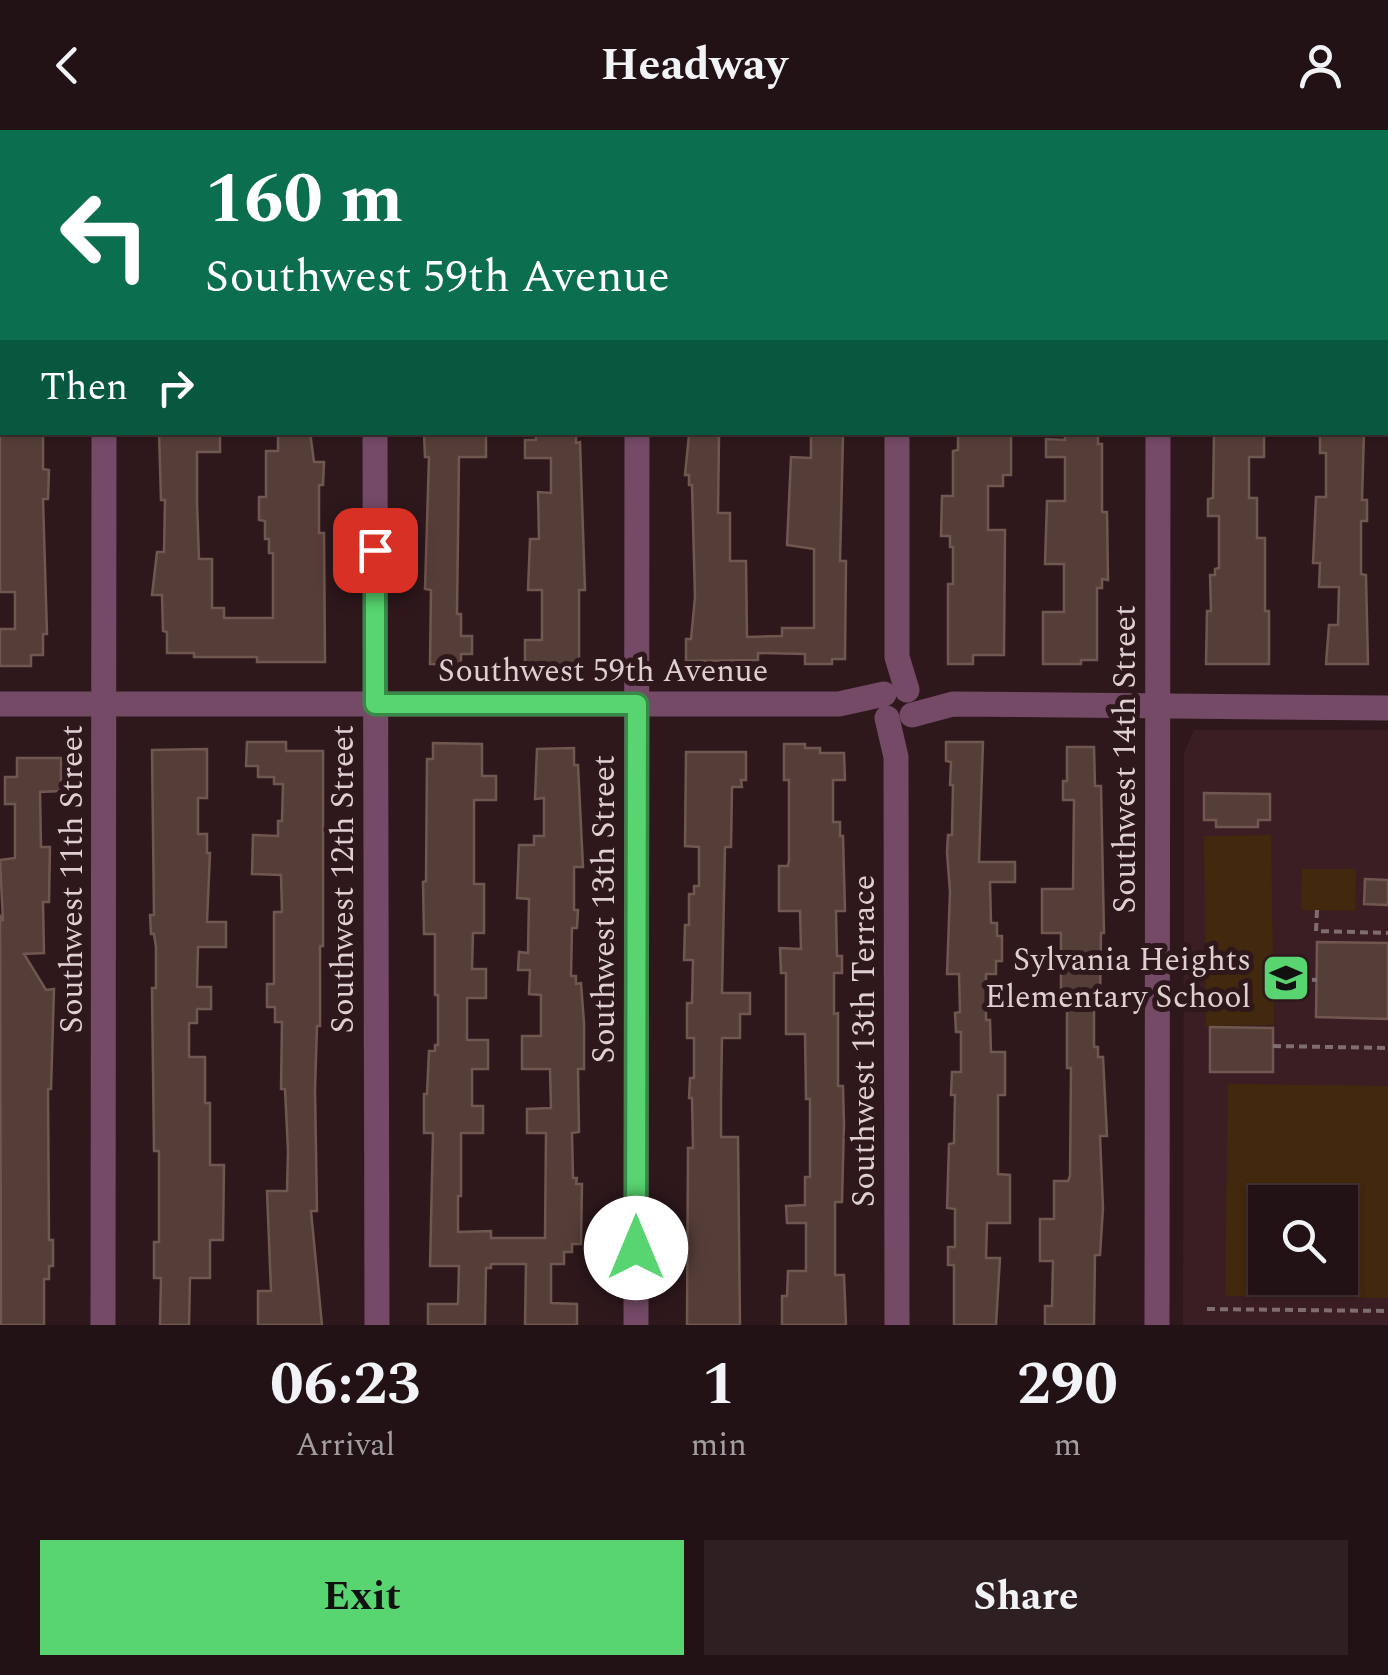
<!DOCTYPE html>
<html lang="en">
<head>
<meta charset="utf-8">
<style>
  :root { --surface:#221215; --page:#2e2022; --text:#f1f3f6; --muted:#a29ea0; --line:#3f3234; --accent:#58d570 }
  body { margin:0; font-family:Spectral,serif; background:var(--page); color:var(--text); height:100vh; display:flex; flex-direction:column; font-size:38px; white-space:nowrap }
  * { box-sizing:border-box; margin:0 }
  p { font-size:32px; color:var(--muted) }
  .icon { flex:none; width:55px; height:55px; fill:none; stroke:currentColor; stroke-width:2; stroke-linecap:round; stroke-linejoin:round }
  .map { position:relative; height:1195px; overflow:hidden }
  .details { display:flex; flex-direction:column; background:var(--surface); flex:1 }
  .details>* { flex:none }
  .top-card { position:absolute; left:0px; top:0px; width:1390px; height:305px; box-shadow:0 2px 8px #0004,0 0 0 2px var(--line); background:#0b6e4f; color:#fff; overflow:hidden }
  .buttons { position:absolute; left:1248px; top:1055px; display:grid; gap:20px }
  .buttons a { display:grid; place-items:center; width:110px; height:110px; border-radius:0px; background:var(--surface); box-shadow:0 2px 8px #0004,0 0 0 2px var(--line); font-size:50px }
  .pin { position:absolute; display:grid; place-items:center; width:85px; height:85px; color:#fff; margin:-42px; border-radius:20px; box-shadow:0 5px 15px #0006 }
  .me { position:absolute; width:110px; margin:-55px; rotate:0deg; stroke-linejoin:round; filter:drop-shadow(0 0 8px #0008) }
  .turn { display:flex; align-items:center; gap:35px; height:210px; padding:0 40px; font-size:45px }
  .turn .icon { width:130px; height:130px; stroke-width:2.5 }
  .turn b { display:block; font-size:70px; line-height:85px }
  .then { display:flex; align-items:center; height:95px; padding:0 40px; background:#0003; gap:20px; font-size:38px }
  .eta { display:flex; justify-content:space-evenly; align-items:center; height:170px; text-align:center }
  .eta b { font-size:60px; font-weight:700; line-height:70px }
  .action { display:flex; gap:20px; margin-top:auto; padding:20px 40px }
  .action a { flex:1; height:115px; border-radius:0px; background:var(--accent); color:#111; font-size:40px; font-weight:700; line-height:115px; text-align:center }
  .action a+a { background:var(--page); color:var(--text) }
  header { display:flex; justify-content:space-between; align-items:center; height:130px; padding:0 40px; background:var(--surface); font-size:45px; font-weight:700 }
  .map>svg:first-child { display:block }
  .built { fill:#3b1e24; fill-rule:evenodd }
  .green { fill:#42280d; fill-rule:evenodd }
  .building { fill:#563e38; stroke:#705750; stroke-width:2.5 }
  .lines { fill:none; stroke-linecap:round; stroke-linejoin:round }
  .path { stroke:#7f6d70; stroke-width:4; stroke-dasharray:8 5; stroke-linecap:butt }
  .minor { stroke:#744a66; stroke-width:25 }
  .route-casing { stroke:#398a49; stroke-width:25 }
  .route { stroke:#58d570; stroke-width:18 }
  .labels { text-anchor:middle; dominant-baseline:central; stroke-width:10; stroke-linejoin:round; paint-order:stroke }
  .street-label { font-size:32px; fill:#decfd1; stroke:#2e181c }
  .poi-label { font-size:32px; fill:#decfd1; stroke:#2e181c; text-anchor:end }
</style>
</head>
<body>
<header><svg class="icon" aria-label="back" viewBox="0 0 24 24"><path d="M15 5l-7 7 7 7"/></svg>Headway<svg class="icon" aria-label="person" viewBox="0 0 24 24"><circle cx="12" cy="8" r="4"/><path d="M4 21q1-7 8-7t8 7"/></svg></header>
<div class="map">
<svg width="1388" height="1195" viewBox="0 0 1388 1195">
  <rect width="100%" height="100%" fill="#2e181c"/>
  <path class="built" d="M 1194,600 L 1388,600 L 1388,1195 L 1183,1195 L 1184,623 ZM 1265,1072 L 1340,1072 L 1340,1148 L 1265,1148 Z"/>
  <g class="green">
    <path d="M 1271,705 L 1274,895 L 1206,896 L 1204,706 Z"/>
    <path d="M 1302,739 L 1356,739 L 1355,781 L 1301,780 Z"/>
    <path d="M 1228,954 L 1388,956 L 1388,1168 L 1225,1166 ZM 1340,1072 L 1340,1148 L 1265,1148 L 1265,1072 Z"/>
  </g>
  <g class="building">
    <path d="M 0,302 L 43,302 L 43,339 L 49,340 L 48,369 L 43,369 L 47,504 L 43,504 L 43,525 L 31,525 L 31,536 L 0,536 L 0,499 L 15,499 L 15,462 L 0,462 Z"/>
    <path d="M 159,302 L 220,302 L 220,322 L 197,322 L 197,372 L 199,429 L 212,429 L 212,478 L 224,478 L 224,488 L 273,488 L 273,423 L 269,423 L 269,409 L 265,409 L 265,391 L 259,390 L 259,367 L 266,367 L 266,321 L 278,321 L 278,306 L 310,302 L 314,332 L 324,332 L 323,355 L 319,355 L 319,403 L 324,403 L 325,532 L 257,532 L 257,527 L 194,527 L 194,523 L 167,523 L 167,502 L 163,501 L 162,465 L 152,465 L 157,422 L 164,422 L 165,370 L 161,370 Z"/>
    <path d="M 536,302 L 576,302 L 576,313 L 580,312 L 585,460 L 579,460 L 579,535 L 525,535 L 525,510 L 542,510 L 542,460 L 528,460 L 530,409 L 539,409 L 538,362 L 551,363 L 551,328 L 525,328 L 525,310 L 536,310 Z"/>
    <path d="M 1065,302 L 1098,302 L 1098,314 L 1102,314 L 1102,382 L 1107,382 L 1108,450 L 1102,449 L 1102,458 L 1097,458 L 1097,530 L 1081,530 L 1081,534 L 1043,534 L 1043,482 L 1064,482 L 1064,434 L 1045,434 L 1047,371 L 1065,371 L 1065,327 L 1046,327 L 1046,309 L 1065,310 Z"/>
    <path d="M 1264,302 L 1264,327 L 1249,327 L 1249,368 L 1257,368 L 1257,408 L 1265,408 L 1265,481 L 1269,481 L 1269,534 L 1206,534 L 1207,481 L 1211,481 L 1210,445 L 1215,445 L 1215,439 L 1219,438 L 1219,386 L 1208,386 L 1208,369 L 1213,368 L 1214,304 Z"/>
    <path d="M 1320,302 L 1364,302 L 1362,370 L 1367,370 L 1367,391 L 1361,391 L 1361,444 L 1366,445 L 1368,534 L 1326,534 L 1329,495 L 1338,495 L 1339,457 L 1319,457 L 1320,433 L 1313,433 L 1316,367 L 1326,367 L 1326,323 L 1320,323 Z"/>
    <path d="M 424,303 L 486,303 L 486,327 L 459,327 L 457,484 L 461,484 L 461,506 L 472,506 L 472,524 L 461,524 L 461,535 L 430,534 L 431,460 L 425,459 L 429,327 L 425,327 Z"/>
    <path d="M 689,305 L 719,306 L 718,383 L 730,383 L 730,431 L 746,431 L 747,507 L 782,506 L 782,498 L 814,498 L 814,419 L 787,415 L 791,327 L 811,328 L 811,306 L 843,306 L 840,431 L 846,431 L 845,529 L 832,529 L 832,534 L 805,534 L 805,524 L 758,523 L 758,530 L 686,531 L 686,509 L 691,509 L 695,467 L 692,355 L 689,355 L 689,345 L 685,345 Z"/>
    <path d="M 958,305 L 1011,305 L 1011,345 L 1003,345 L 1003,356 L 988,356 L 988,400 L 1005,400 L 1004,525 L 973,525 L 973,534 L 948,534 L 948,454 L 953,454 L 953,417 L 950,417 L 950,406 L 941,406 L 942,366 L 953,366 L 953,321 L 958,320 Z"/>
    <path d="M 247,612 L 286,612 L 286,621 L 323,621 L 323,816 L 320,816 L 320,896 L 317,896 L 315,960 L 317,1081 L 311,1081 L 322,1195 L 258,1195 L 258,1161 L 271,1161 L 267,1061 L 287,1061 L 288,1021 L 285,959 L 281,959 L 282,892 L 275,892 L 275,877 L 267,877 L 267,854 L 274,854 L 274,782 L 282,782 L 281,745 L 252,744 L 253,705 L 278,706 L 278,691 L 282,691 L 283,654 L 274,654 L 274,647 L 258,647 L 258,636 L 246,636 Z"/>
    <path d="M 946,612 L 983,612 L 979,732 L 1015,732 L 1015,752 L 990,752 L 991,793 L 997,793 L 997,806 L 1002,806 L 1002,831 L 996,831 L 996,844 L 986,844 L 986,890 L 990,890 L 991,922 L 1005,922 L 1005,965 L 998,965 L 998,1044 L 1010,1045 L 1010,1093 L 987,1093 L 986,1128 L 1000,1128 L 996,1195 L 954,1195 L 954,1135 L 948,1135 L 948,1117 L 955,1117 L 955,1079 L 947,1078 L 949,1014 L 954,1013 L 955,965 L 951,965 L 952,942 L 961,942 L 961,902 L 956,902 L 955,883 L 960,882 L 959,844 L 947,844 L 950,762 L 947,722 L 948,705 L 952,705 L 953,655 L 950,655 L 951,632 L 946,631 Z"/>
    <path d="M 433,613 L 482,614 L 482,646 L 496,646 L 496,670 L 474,670 L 474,754 L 484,754 L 484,803 L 473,803 L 472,839 L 486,839 L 486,868 L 467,868 L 467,910 L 488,910 L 488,939 L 472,939 L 472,976 L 483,976 L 483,1003 L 461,1003 L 461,1066 L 458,1066 L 458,1102 L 491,1101 L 491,1108 L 545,1108 L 546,1003 L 527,1003 L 527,979 L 551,978 L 550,939 L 522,939 L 522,906 L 541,906 L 541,865 L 529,864 L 530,840 L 518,840 L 519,822 L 528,823 L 529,769 L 517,768 L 519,715 L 534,715 L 534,706 L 544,706 L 544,668 L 535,669 L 537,619 L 574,618 L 574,635 L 578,635 L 583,737 L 574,737 L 574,780 L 578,780 L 577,798 L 572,798 L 571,846 L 576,846 L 576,854 L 581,853 L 584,893 L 584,939 L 578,939 L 579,1002 L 572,1003 L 573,1048 L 577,1048 L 576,1054 L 582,1054 L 581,1114 L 572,1114 L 572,1122 L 564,1122 L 564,1134 L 551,1134 L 551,1173 L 577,1174 L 577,1195 L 525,1195 L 526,1134 L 491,1134 L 491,1138 L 486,1138 L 485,1195 L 428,1195 L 428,1174 L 458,1174 L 459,1136 L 430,1136 L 433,1003 L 424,1003 L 424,964 L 427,964 L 429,921 L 435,921 L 435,915 L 438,915 L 438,865 L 435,865 L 435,804 L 424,804 L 423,752 L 426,751 L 427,629 L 433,629 Z"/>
    <path d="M 784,614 L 805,614 L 805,618 L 820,618 L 820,623 L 844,623 L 845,650 L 833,650 L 833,692 L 840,692 L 840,706 L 843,706 L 845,781 L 836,781 L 837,826 L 842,826 L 842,843 L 834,843 L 834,884 L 838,883 L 838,956 L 843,956 L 844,994 L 842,1072 L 835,1072 L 835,1145 L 844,1145 L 846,1195 L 782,1195 L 782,1166 L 787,1166 L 788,1141 L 806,1141 L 806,1093 L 787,1093 L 786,1076 L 805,1075 L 805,1047 L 810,1047 L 810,969 L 806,969 L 805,904 L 786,904 L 786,843 L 781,843 L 780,818 L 801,819 L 800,781 L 779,781 L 779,736 L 788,736 L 789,731 L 789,650 L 784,650 Z"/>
    <path d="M 1067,617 L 1094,617 L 1095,656 L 1101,656 L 1104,803 L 1101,803 L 1100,873 L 1094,873 L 1094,917 L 1098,917 L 1098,927 L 1103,927 L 1107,1006 L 1100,1006 L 1103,1078 L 1100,1125 L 1095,1125 L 1094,1195 L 1045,1195 L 1045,1176 L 1052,1176 L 1053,1131 L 1040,1131 L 1040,1089 L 1054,1089 L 1054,1051 L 1068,1051 L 1070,1046 L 1071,938 L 1067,938 L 1067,860 L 1061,860 L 1061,803 L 1042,803 L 1042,759 L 1073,759 L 1074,670 L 1063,670 L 1063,651 L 1067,651 Z"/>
    <path d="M 207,619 L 207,668 L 198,668 L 198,704 L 207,704 L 207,723 L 210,723 L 207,792 L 226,792 L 226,817 L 198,817 L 197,857 L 211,857 L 211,879 L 197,879 L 197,893 L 189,893 L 189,927 L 205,927 L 205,973 L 210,973 L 210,1035 L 224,1035 L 223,1110 L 210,1110 L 210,1148 L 190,1148 L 189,1195 L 160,1195 L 161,1148 L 154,1148 L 154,1112 L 159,1112 L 159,1021 L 154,1021 L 152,858 L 156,858 L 156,817 L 154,804 L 151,804 L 150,785 L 154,785 L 152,620 Z"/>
    <path d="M 686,622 L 746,622 L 746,650 L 741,650 L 742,657 L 732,657 L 731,717 L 725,717 L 722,863 L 750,863 L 750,884 L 740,884 L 740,908 L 722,908 L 721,968 L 721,1007 L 738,1007 L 740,1195 L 687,1195 L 688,1018 L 693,1018 L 692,968 L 689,968 L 690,948 L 694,948 L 694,908 L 687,908 L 687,873 L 692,873 L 693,830 L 684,830 L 685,795 L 689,795 L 689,764 L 694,764 L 694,756 L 699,756 L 699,717 L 685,716 Z"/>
    <path d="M 17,628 L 61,628 L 61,661 L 40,662 L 41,717 L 50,717 L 49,772 L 43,772 L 44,823 L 24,824 L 46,860 L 54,859 L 51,959 L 48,959 L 49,1110 L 53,1110 L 53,1136 L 49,1136 L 49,1149 L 44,1149 L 44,1195 L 1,1195 L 0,786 L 3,791 L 0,730 L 15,728 L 15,674 L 5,674 L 5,647 L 17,647 Z"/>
    <path d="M 1204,663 L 1270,664 L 1270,690 L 1258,690 L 1258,697 L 1216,697 L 1216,690 L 1204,690 Z"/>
    <path d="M 1365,749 L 1388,750 L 1388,775 L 1364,774 Z"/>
    <path d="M 1317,812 L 1388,813 L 1388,889 L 1316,887 Z"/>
    <path d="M 1210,897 L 1273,898 L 1273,942 L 1210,942 Z"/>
  </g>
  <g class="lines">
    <g class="path">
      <path d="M 1317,780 L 1316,801 L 1388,803"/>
      <path d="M 1273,848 L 1317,850"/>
      <path d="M 1273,916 L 1388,918"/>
      <path d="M 1207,1179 L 1388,1181"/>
    </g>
    <g class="minor">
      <path d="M 106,2 L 106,0"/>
      <path d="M 193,2 L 196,0"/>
      <path d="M 376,2 L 376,0"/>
      <path d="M 637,2 L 637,0"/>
      <path d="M 898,2 L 898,0"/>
      <path d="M 1158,2 L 1158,0"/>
      <path d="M 0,140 L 2,139"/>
      <path d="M 375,302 L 377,1195"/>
      <path d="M 897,302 L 897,527 L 907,560"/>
      <path d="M 0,574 L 839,574 L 884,564"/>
      <path d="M 912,585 L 953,574 L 1388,578"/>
      <path d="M 887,588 L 896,627 L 897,1195"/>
      <path d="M 103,1195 L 104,302"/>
      <path d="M 636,1195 L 637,302"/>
      <path d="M 1157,1195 L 1158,302"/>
    </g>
  </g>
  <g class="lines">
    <g class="route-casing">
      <path id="route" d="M 375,420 L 375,574 L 637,574 L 636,1118"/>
    </g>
    <use href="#route" class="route"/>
  </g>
  <defs>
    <g id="school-square" transform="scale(2.5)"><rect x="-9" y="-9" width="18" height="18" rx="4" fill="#58d570" stroke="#2e181c"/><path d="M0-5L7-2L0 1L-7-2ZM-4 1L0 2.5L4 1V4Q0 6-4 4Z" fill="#111"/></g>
  </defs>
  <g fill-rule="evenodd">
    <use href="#school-square" x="1286" y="848"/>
  </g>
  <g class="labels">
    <g class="street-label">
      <text x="603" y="541">Southwest 59th Avenue</text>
      <text transform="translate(1125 629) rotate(-90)">Southwest 14th Street</text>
      <text transform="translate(72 749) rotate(-90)">Southwest 11th Street</text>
      <text transform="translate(343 749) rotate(-90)">Southwest 12th Street</text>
      <text transform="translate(604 779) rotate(-90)">Southwest 13th Street</text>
      <text transform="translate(864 911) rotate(-90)">Southwest 13th Terrace</text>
    </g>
    <g class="poi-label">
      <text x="1251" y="830">Sylvania Heights<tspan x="1251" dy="37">Elementary School</tspan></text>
    </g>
  </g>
</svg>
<div class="buttons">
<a><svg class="icon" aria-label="search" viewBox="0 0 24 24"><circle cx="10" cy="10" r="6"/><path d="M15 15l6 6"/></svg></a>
</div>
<div class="pin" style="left:375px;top:420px;background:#d93025"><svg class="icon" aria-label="arrive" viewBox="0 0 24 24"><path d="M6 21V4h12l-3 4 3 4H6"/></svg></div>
<svg class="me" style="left:636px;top:1118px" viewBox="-20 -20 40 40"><circle r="19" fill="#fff"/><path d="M0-13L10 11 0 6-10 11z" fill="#58d570"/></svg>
<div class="top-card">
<div class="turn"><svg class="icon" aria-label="left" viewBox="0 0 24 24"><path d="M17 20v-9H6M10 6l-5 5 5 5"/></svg><div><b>160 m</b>Southwest 59th Avenue</div></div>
<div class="then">Then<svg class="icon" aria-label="right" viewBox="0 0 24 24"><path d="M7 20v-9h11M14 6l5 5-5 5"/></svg></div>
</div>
</div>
<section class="details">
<div class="eta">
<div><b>06:23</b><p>Arrival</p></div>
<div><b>1</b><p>min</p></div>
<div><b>290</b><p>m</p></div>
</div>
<div class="action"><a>Exit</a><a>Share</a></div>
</section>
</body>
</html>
